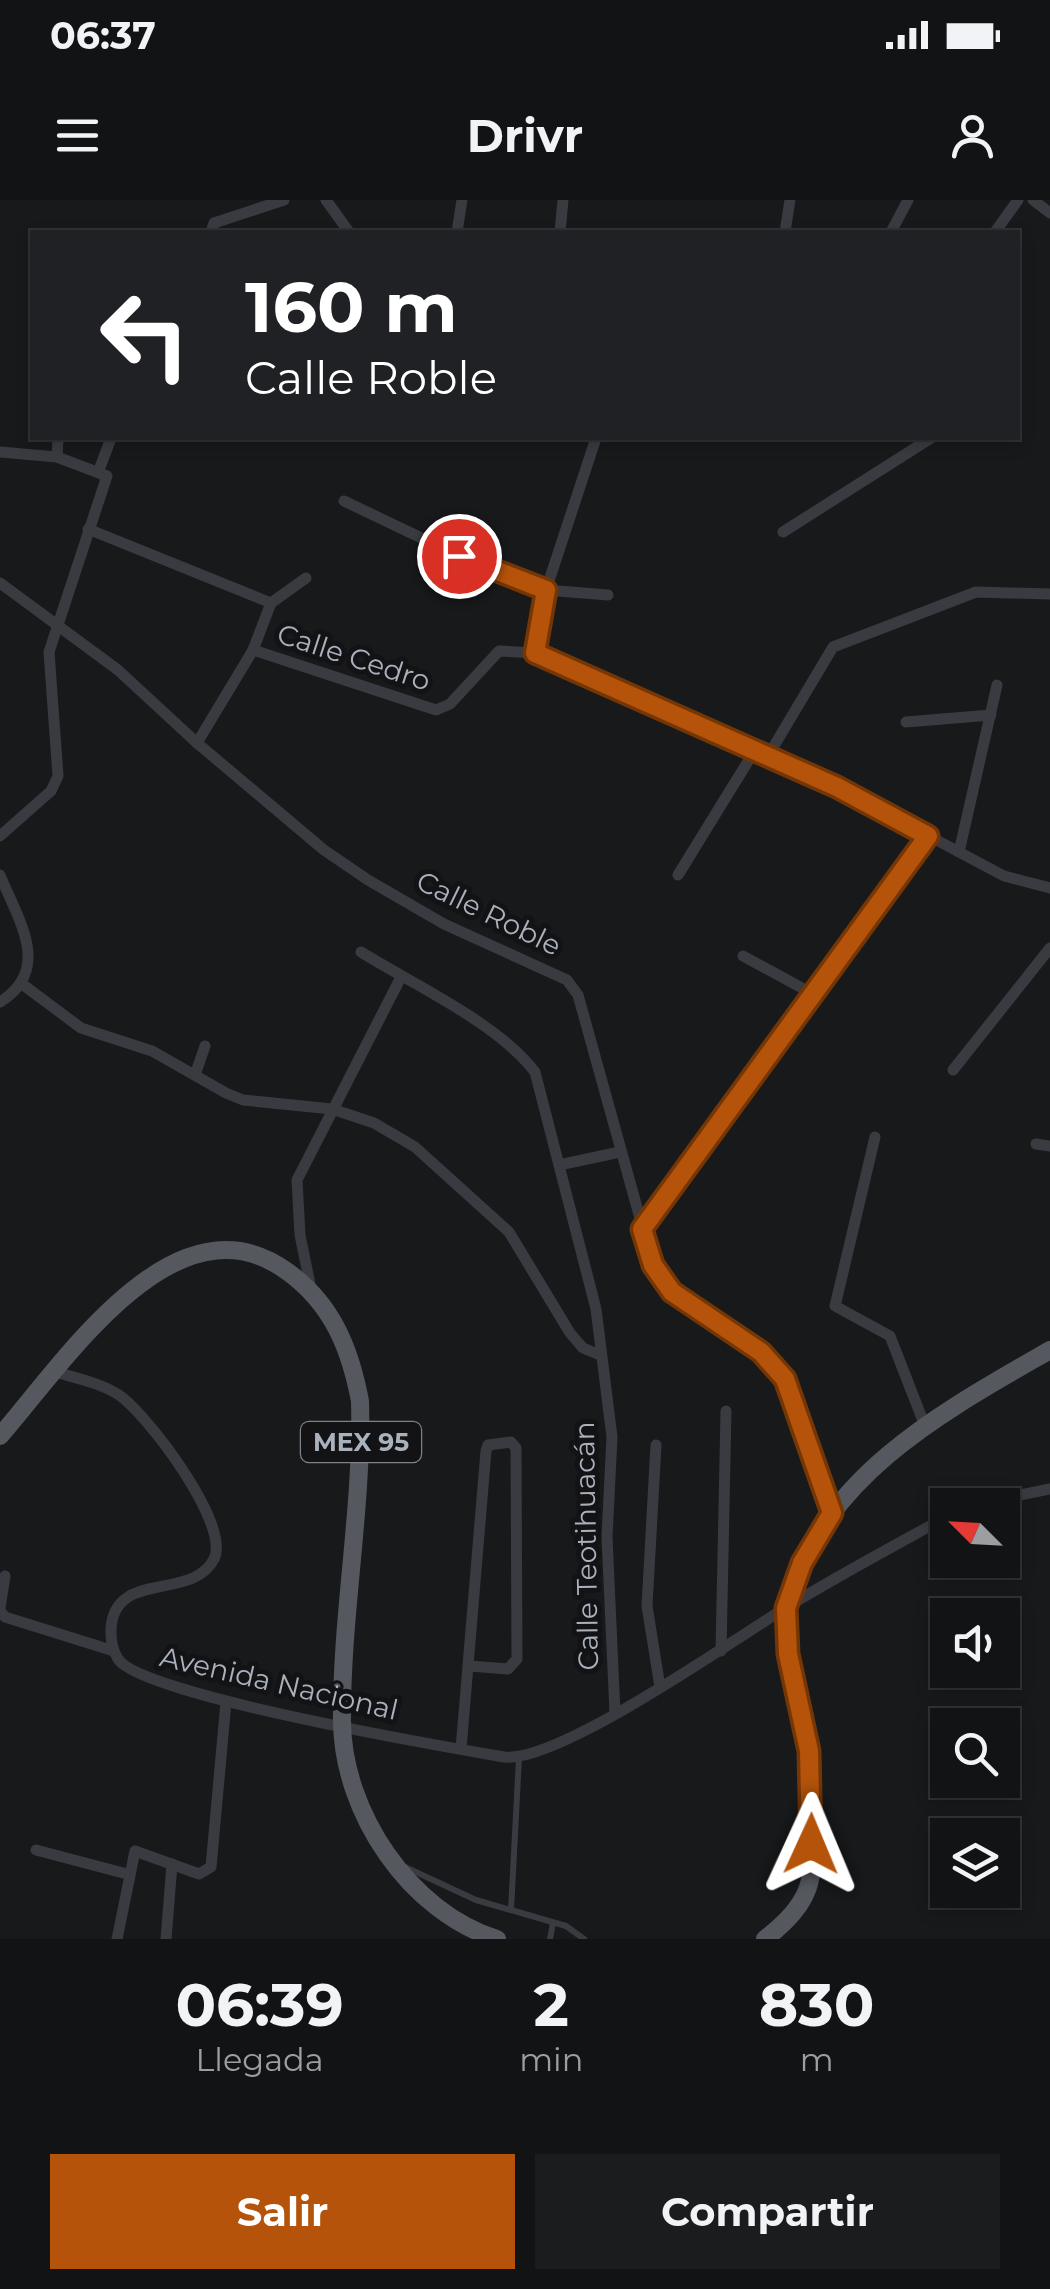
<!DOCTYPE html>
<html lang="es">
<head>
<meta charset="utf-8">
<style>
  :root { --surface:#121314; --page:#1b1c1d; --text:#f1f3f6; --muted:#9c9ea0; --line:#313234; --accent:#b45309 }
  body { margin:0; font-family:Montserrat,sans-serif; background:var(--page); color:var(--text); height:100vh; display:flex; flex-direction:column; font-size:38px; white-space:nowrap }
  * { box-sizing:border-box; margin:0 }
  p { font-size:32px; color:var(--muted) }
  .icon { flex:none; width:55px; height:55px; fill:none; stroke:currentColor; stroke-width:2; stroke-linecap:round; stroke-linejoin:round }
  .map { position:relative; height:1739px; overflow:hidden }
  .sheet { display:flex; flex-direction:column; background:var(--surface); flex:1 }
  .sheet>* { flex:none }
  .hud { position:absolute; left:30px; top:30px; width:990px; height:210px; border-radius:0px; box-shadow:0 5px 15px #0003,0 0 0 2px var(--line); background:#202124; color:#fff; overflow:hidden }
  .needle { width:65px; rotate:294deg }
  .tools { position:absolute; left:930px; top:1288px; display:grid; gap:20px }
  .tools a { display:grid; place-items:center; width:90px; height:90px; border-radius:0px; background:var(--surface); box-shadow:0 5px 15px #0003,0 0 0 2px var(--line); font-size:50px }
  .pin { position:absolute; display:grid; place-items:center; width:85px; height:85px; color:#fff; margin:-42px; border:5px solid #fff; border-radius:50%; box-shadow:0 2px 10px #0007 }
  .me { position:absolute; width:110px; margin:-55px; rotate:1deg; stroke-linejoin:round; filter:drop-shadow(0 0 8px #0008) }
  .turn { display:flex; align-items:center; gap:35px; height:210px; padding:0 50px; font-size:45px }
  .turn .icon { width:130px; height:130px; stroke-width:2.5 }
  .turn b { display:block; font-size:70px; line-height:85px }
  .eta { display:flex; justify-content:space-evenly; align-items:center; height:170px; text-align:center }
  .eta b { font-size:60px; font-weight:700; line-height:70px }
  .cta { display:flex; gap:20px; margin-top:auto; padding:20px 50px }
  .cta a { flex:1; height:115px; border-radius:0px; background:var(--accent); color:#fff; font-size:40px; font-weight:700; line-height:115px; text-align:center }
  .cta a+a { background:var(--page); color:var(--text) }
  .status { display:flex; justify-content:space-between; align-items:center; height:70px; padding:0 50px; background:var(--surface); direction:ltr }
  .status svg { height:28px; fill:currentColor }
  header { display:flex; justify-content:space-between; align-items:center; height:130px; padding:0 50px; background:var(--surface); font-size:45px; font-weight:700 }
  .map>svg:first-child { display:block }
  .lines { fill:none; stroke-linecap:round; stroke-linejoin:round }
  .service { stroke:#393b40; stroke-width:6 }
  .minor { stroke:#393b40; stroke-width:11 }
  .primary { stroke:#55585f; stroke-width:18 }
  .route-casing { stroke:#753606; stroke-width:25 }
  .route { stroke:#b45309; stroke-width:18 }
  .labels { text-anchor:middle; dominant-baseline:central; stroke-width:10; stroke-linejoin:round; paint-order:stroke }
  .shield { fill:#131316; stroke:#7c828a; stroke-width:2.5 }
  .shield-label { font-size:25px; font-weight:bold; fill:#a9b1bc }
  .street-label { font-size:28px; fill:#a9b1bc; stroke:#131316 }
</style>
</head>
<body>
<div class="status"><b>06:37</b><svg viewBox="0 0 49 12"><path d="M0 12V9h3v3zM5 12V6h3v6zM10 12V3h3v9zM15 12V0h3v12zM26 1h20v11H26zM47 4h2v5h-2z"/></svg></div>
<header><svg class="icon" aria-label="menu" viewBox="0 0 24 24"><path d="M4 6h16M4 12h16M4 18h16"/></svg>Drivr<svg class="icon" aria-label="person" viewBox="0 0 24 24"><circle cx="12" cy="8" r="4"/><path d="M4 21q1-7 8-7t8 7"/></svg></header>
<div class="map">
<svg width="1050" height="1739" viewBox="0 0 1050 1739">
  <rect width="100%" height="100%" fill="#18191b"/>
  <g class="lines">
    <g class="service">
      <path d="M 405,1667 L 476,1700 L 566,1726 L 584,1739"/>
      <path d="M 511,1710 L 519,1558"/>
      <path d="M 550,1739 L 553,1723"/>
    </g>
    <g class="minor">
      <path d="M 326,0 L 349,32"/>
      <path d="M 1033,0 L 1050,13"/>
      <path d="M 211,32 L 214,23 L 284,0"/>
      <path d="M 457,32 L 462,0"/>
      <path d="M 560,32 L 563,0"/>
      <path d="M 785,32 L 790,0"/>
      <path d="M 891,32 L 908,0"/>
      <path d="M 995,32 L 1018,0"/>
      <path d="M 0,252 L 57,257 L 107,276 L 49,452 L 58,576 L 51,591 L 0,636"/>
      <path d="M 57,257 L 58,238"/>
      <path d="M 99,270 L 111,238"/>
      <path d="M 344,301 L 459,356 L 546,390 L 608,395"/>
      <path d="M 88,329 L 271,403"/>
      <path d="M 783,332 L 931,238"/>
      <path d="M 0,383 L 118,470 L 197,543 L 324,650 L 368,680 L 444,724 L 567,780 L 578,795 L 653,1065 C 687,1115 734,1122 772,1162 C 801,1194 818,1271 832,1313"/>
      <path d="M 271,403 L 306,378"/>
      <path d="M 253,450 L 436,510 L 450,504 L 499,451 L 535,453 L 837,587 L 1004,676 L 1050,688"/>
      <path d="M 535,453 L 546,390 L 596,238"/>
      <path d="M 906,522 L 991,515"/>
      <path d="M 197,543 L 253,450 L 271,403"/>
      <path d="M 768,556 L 833,447 L 976,392 L 1050,394"/>
      <path d="M 959,652 L 997,485"/>
      <path d="M 0,675 C 18,720 53,769 0,802"/>
      <path d="M 678,675 L 755,550"/>
      <path d="M 361,752 C 414,785 498,823 535,872 L 596,1109 L 612,1237 L 607,1337 L 615,1513"/>
      <path d="M 743,756 L 813,794"/>
      <path d="M 22,784 L 81,828 L 152,851 L 226,893 L 243,900 L 332,909 L 374,923 L 415,947 L 509,1032 L 570,1133 L 583,1148 L 600,1155"/>
      <path d="M 953,870 L 1050,748"/>
      <path d="M 195,875 L 205,846"/>
      <path d="M 875,937 L 835,1106 L 890,1136 L 925,1226"/>
      <path d="M 1036,944 L 1050,946"/>
      <path d="M 559,965 L 620,952"/>
      <path d="M 642,1029 L 928,635"/>
      <path d="M 311,1089 L 300,1035 L 297,980 L 401,777"/>
      <path d="M 55,1172 C 76,1178 101,1183 119,1195 C 148,1215 231,1325 214,1359 C 192,1402 113,1369 111,1430 C 111,1441 112,1449 118,1459 C 141,1495 446,1547 504,1557 C 559,1563 733,1440 787,1407 C 839,1375 894,1346 948,1316"/>
      <path d="M 656,1245 L 647,1406 L 660,1487"/>
      <path d="M 972,1305 L 1050,1289"/>
      <path d="M 0,1408 L 5,1376"/>
      <path d="M 0,1411 L 5,1417 L 114,1451"/>
      <path d="M 721,1451 L 726,1211"/>
      <path d="M 461,1549 L 486,1251 L 488,1245 L 511,1242 L 516,1248 L 517,1459 L 508,1469 L 470,1466"/>
      <path d="M 36,1650 L 127,1674"/>
      <path d="M 117,1739 L 135,1651 L 199,1674 L 211,1667 L 226,1502"/>
      <path d="M 166,1739 L 172,1664"/>
    </g>
    <g class="primary">
      <path d="M 0,1236 C 64,1163 176,989 288,1072 C 332,1104 350,1148 360,1201 C 363,1308 341,1415 342,1522 C 343,1613 410,1712 497,1739"/>
      <path d="M 765,1739 C 784,1724 805,1705 810,1680 C 820,1621 810,1556 797,1499 C 790,1466 779,1427 790,1394 C 828,1272 948,1209 1050,1150"/>
    </g>
  </g>
  <g class="lines">
    <g class="route-casing">
      <path id="route" d="M 459,356 L 546,390 L 535,453 L 837,587 L 928,636 L 642,1029 L 653,1065 L 672,1092 L 761,1152 L 785,1179 L 832,1313 L 802,1363 L 786,1408 L 788,1454 L 809,1551 L 811,1644"/>
    </g>
    <use href="#route" class="route"/>
  </g>
  <g class="labels">
    <rect class="shield" x="301" y="1222" width="120" height="40" rx="8"/>
    <g class="shield-label">
      <text x="361" y="1242">MEX 95</text>
    </g>
    <g class="street-label">
      <text transform="translate(354 457) rotate(18)">Calle Cedro</text>
      <text transform="translate(489 713) rotate(26)">Calle Roble</text>
      <text transform="translate(586 1346) rotate(-91)">Calle Teotihuacán</text>
      <text transform="translate(279 1483) rotate(13)">Avenida Nacional</text>
    </g>
  </g>
</svg>
<div class="tools">
<a><svg class="needle" viewBox="-14 -14 28 28"><path d="M0-13l5 13h-10z" fill="#e53935"/><path d="M0 13l5-13h-10z" fill="#9c9ea0"/></svg></a>
<a><svg class="icon" aria-label="sound" viewBox="0 0 24 24"><path d="M4 9h4l5-4v14l-5-4H4zM17 9q2 3 0 6"/></svg></a>
<a><svg class="icon" aria-label="search" viewBox="0 0 24 24"><circle cx="10" cy="10" r="6"/><path d="M15 15l6 6"/></svg></a>
<a><svg class="icon" aria-label="layers" viewBox="0 0 24 24"><path d="M12 4l9 5-9 5-9-5zM3 14l9 5 9-5"/></svg></a>
</div>
<div class="pin" style="left:459px;top:356px;background:#d93025"><svg class="icon" aria-label="arrive" viewBox="0 0 24 24"><path d="M6 21V4h12l-3 4 3 4H6"/></svg></div>
<svg class="me" style="left:811px;top:1644px" viewBox="-20 -20 40 40"><path d="M0-17L14 15 0 8-14 15z" fill="#b45309" stroke="#fff" stroke-width="4"/></svg>
<div class="hud">
<div class="turn"><svg class="icon" aria-label="left" viewBox="0 0 24 24"><path d="M17 20v-9H6M10 6l-5 5 5 5"/></svg><div><b>160 m</b>Calle Roble</div></div>
</div>
</div>
<section class="sheet">
<div class="eta">
<div><b>06:39</b><p>Llegada</p></div>
<div><b>2</b><p>min</p></div>
<div><b>830</b><p>m</p></div>
</div>
<div class="cta"><a>Salir</a><a>Compartir</a></div>
</section>
</body>
</html>
